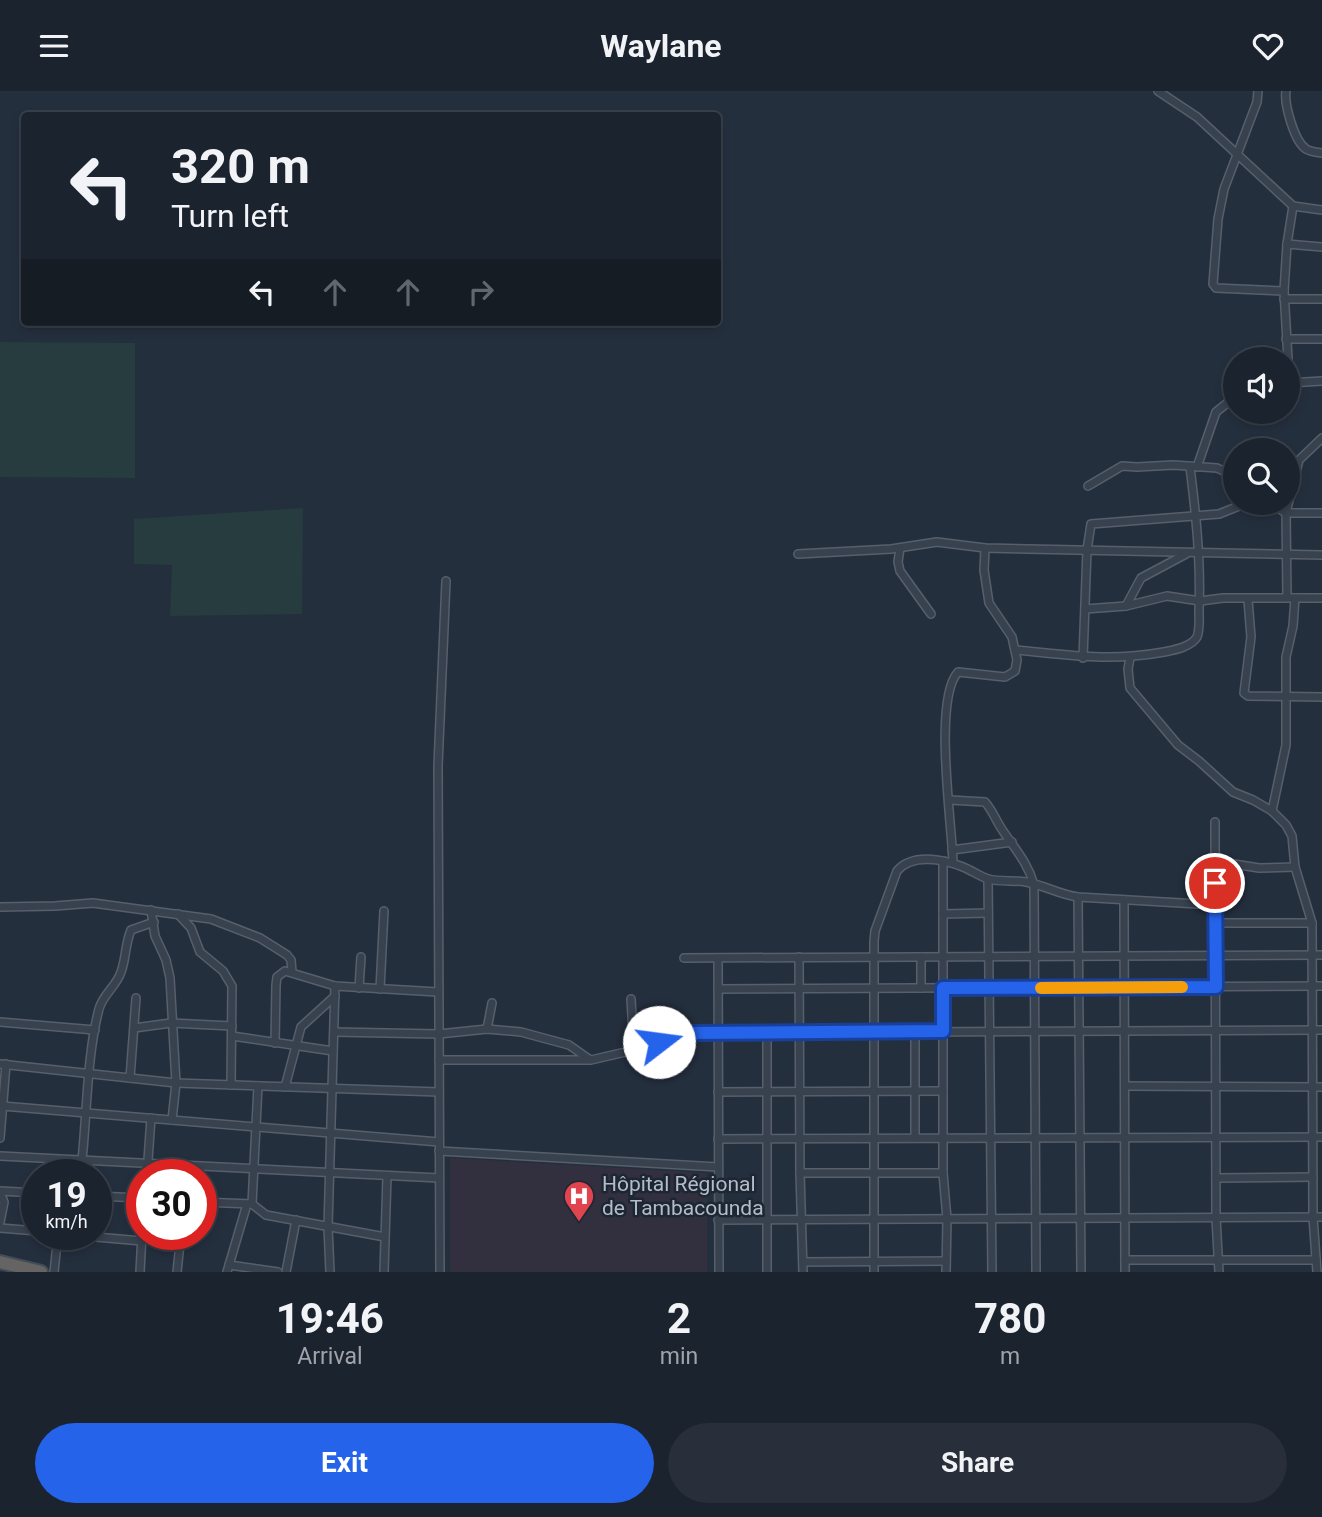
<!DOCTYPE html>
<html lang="en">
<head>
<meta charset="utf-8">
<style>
  :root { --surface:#1b232e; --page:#282f3a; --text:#f1f3f6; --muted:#a0a4aa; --line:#39404a; --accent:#2563eb }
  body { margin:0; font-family:Roboto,sans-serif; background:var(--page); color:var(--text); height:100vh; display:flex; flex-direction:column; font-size:26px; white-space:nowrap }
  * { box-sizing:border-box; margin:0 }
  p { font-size:23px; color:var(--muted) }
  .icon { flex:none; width:38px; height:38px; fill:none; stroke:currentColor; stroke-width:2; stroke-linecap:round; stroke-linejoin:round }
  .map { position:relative; height:1181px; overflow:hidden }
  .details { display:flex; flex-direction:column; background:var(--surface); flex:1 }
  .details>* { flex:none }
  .banner { position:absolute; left:21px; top:21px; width:700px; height:214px; border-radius:7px; box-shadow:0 4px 10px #0003,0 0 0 2px var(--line); background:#1b232e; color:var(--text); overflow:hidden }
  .fabs { position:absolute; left:1223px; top:256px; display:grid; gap:14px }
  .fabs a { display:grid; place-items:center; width:77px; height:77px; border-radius:50%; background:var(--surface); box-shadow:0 4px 10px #0003,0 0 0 2px var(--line); font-size:35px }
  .speed { position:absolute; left:21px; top:1068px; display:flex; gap:14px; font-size:35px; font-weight:700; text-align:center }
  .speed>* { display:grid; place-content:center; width:91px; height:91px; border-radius:50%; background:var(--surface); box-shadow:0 4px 10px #0003,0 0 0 2px var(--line); line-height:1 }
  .speed small { font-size:18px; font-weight:400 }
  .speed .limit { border:10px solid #d22; background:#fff; color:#111 }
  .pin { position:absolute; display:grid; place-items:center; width:60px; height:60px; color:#fff; margin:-30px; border:4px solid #fff; border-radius:50%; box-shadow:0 2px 7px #0007 }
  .me { position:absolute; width:77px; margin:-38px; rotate:75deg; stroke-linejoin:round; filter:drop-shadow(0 0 5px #0008) }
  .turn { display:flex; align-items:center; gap:24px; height:147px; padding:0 35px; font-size:32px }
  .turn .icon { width:91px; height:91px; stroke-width:2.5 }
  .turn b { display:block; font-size:49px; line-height:60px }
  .lanes { display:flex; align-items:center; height:66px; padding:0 35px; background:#0003; justify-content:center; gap:35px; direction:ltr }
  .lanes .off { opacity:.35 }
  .eta { display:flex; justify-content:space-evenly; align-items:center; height:119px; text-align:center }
  .eta b { font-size:42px; font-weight:700; line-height:49px }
  .cta { display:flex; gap:14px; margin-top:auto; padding:14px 35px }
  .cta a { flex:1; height:80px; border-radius:42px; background:var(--accent); color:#fff; font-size:28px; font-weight:700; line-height:80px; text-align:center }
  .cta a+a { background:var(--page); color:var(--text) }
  header { display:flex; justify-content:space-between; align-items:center; height:91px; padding:0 35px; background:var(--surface); font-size:32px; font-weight:700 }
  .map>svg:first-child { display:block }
  .medical { fill:#32303f }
  .green { fill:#263c3f }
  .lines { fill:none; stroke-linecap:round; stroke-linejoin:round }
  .minor-casing { stroke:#565f6c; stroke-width:10 }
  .trunk-casing { stroke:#434c59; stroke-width:16 }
  .minor { stroke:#38414e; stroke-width:7 }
  .trunk { stroke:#656462; stroke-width:12 }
  .route-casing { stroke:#184099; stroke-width:18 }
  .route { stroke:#2563eb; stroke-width:12 }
  .slow { stroke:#f59e0b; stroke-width:12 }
  .labels { text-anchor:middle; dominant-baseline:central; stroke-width:5; stroke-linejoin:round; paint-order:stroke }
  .poi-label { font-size:21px; fill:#b4bcc9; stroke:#1d2633; text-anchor:start }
</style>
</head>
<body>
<header><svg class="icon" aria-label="menu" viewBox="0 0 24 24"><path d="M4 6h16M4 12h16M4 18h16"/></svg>Waylane<svg class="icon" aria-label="heart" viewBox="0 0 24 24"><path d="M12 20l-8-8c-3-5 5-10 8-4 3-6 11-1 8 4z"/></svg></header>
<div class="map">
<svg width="1322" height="1181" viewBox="0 0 1322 1181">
  <rect width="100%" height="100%" fill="#242f3e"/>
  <path class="medical" d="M 450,1067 L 707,1082 L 707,1181 L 450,1181 Z"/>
  <g class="green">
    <path d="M 0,251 L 135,252 L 135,387 L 0,386 Z"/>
    <path d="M 303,417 L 302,523 L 170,525 L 172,474 L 134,473 L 134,428 Z"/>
  </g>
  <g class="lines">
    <g class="minor-casing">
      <g id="minor">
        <path d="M 1158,0 L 1197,26 L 1293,115 L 1322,119"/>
        <path d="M 1258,0 L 1257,11 L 1224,98 L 1218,128 L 1213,193 L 1216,197 L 1284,200"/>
        <path d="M 1286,0 C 1284,13 1294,50 1306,58 C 1311,61 1316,61 1322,62"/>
        <path d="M 1287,153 L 1322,156"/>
        <path d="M 1284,208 L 1322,208"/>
        <path d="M 1286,248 L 1322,248"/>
        <path d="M 1288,268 L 1284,200 L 1287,153 L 1293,115"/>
        <path d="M 1288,274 L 1289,292"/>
        <path d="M 1288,292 L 1322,290"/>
        <path d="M 1197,376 L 1216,321 L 1236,305"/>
        <path d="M 1088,395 L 1122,375 L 1137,376 L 1173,374 L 1217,377 L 1228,382 L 1236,405"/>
        <path d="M 900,457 L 898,471 L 900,480 L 931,523"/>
        <path d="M 798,463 L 891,458 L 937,451 L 985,457 L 1322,464"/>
        <path d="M 1287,506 L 1286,422 L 1299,369 L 1322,347"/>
        <path d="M 1248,509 L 1251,546 L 1244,602 L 1248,605 L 1322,606"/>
        <path d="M 1126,515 L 1141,487 L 1186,463"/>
        <path d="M 1085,518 L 1126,515 L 1167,505 L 1200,510 L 1223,507 L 1322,507"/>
        <path d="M 1015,559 C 1070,564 1108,571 1164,561 C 1174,559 1191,556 1197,546 C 1200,539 1199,527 1199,519 C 1201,471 1196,424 1190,376"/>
        <path d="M 1083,567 L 1087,459 L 1091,433 L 1219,423 L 1239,415 L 1261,412 L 1275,415 L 1286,422 L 1322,422"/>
        <path d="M 1130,567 L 1128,578 L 1130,597 L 1178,654 L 1199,670 L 1233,701 L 1253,709 L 1272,720 L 1286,734 L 1292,745 L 1295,776 L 1312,832 L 1313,1126 L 1317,1181"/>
        <path d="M 950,709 L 985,711 C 993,720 996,730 1003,740 C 1015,758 1028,772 1034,794 L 1036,1181"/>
        <path d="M 1272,720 L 1286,654 L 1286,566 L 1293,535 L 1295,507"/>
        <path d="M 1215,731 L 1216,1127 L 1219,1181"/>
        <path d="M 952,759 L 1012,751"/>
        <path d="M 943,770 L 943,1082 L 947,1128 L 946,1181"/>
        <path d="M 1215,770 L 1259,777 L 1295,776"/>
        <path d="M 953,772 C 952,732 933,609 958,581 L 1005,586 L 1015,580 L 1017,569 L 1012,546 L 989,512 L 984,479 L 985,457"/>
        <path d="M 988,788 L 992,1181"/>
        <path d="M 1078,806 L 1081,1181"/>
        <path d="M 1124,809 L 1125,1181"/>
        <path d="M 0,816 L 55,815 L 93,812 L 211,828 L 260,847 L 287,864 L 291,869 L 292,881"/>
        <path d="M 151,819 L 155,845 L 166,869 L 170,887 L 176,992 L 172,1029"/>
        <path d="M 178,823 L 191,837 L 200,861 L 223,880 L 232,895 L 231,994"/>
        <path d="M 943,823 L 988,822"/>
        <path d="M 1215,832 L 1312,832"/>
        <path d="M 799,866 L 800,1082 L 803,1181"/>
        <path d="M 921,866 L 921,897"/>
        <path d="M 684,867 L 1322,864"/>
        <path d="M 718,867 L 719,1181"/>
        <path d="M 359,897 L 361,866"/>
        <path d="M 380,898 L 384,820"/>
        <path d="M 718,898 L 1322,895"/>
        <path d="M 631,908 L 634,959"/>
        <path d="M 0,931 L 95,939"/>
        <path d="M 134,937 L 171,932 L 232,935"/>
        <path d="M 487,938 L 492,912"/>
        <path d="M 334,941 L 439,943 L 487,938 L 521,941 L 569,954 L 589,968"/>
        <path d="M 767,941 L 767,1181"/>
        <path d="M 915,941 L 915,1047"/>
        <path d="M 232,945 L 333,960"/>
        <path d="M 275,952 L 276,894 L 277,886 L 285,880 L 335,895 L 438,901"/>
        <path d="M 439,969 L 591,969 L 634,959 L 685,942 L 1322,939"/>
        <path d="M 0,973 L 176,992 L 439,1001"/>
        <path d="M 130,987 L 136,907"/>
        <path d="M 1125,995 L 1322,996"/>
        <path d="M 285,996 L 301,936 L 335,905"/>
        <path d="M 718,1001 L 943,1000"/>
        <path d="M 2,1015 L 439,1051"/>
        <path d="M 0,1047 L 6,973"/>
        <path d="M 718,1048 L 1322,1046"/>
        <path d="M 439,1060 L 718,1076"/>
        <path d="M 0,1065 L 439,1087"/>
        <path d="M 82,1069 C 87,1022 87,963 99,918 C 103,903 116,896 121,881 C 126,868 125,853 131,839 L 154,831"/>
        <path d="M 800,1082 L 943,1082"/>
        <path d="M 147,1083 L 151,1027"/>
        <path d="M 1216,1087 L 1313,1086"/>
        <path d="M 0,1100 L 37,1102"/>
        <path d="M 0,1101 L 4,1111 L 0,1131"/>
        <path d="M 96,1105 L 142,1107"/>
        <path d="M 201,1111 L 252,1113 L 266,1124 L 385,1146"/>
        <path d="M 252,1113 L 258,995"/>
        <path d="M 718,1129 L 1322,1126"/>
        <path d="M 0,1137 L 37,1140"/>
        <path d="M 61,1143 L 142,1150"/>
        <path d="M 1125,1169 L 1316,1169"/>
        <path d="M 803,1171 L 946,1170"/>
        <path d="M 229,1174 L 278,1181"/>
        <path d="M 54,1181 L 58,1143"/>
        <path d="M 140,1181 L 142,1143"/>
        <path d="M 177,1181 L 181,1143"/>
        <path d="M 227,1181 L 247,1113"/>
        <path d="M 286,1181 L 296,1129"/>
        <path d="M 330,1181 L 328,1136 L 335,895"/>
        <path d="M 384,1181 L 387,1085"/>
        <path d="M 440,1181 L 438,675 L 446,490"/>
        <path d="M 874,1181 L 874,850 L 875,840 L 897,780 C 912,762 943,768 963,776 C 971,779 979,785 988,788 C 1000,791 1014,789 1026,791 C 1044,794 1060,804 1078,806 L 1215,814"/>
      </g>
    </g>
    <g class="trunk-casing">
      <path id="trunk" d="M 0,1171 L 41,1181"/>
    </g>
    <use href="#minor" class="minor"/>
    <use href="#trunk" class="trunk"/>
  </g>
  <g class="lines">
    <g class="route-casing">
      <path id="route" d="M 659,951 L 685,942 L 943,940 L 943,897 L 1216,896 L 1215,792"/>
    </g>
    <use href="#route" class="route"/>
    <path class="slow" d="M 1041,897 L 1182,896"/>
  </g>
  <defs>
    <g id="hospital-pin" transform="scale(1.575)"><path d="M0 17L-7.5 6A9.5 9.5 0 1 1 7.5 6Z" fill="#e0444e" stroke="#1d2633"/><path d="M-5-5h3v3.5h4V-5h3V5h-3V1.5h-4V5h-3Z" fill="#fff"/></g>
  </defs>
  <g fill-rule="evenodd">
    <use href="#hospital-pin" x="579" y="1105"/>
  </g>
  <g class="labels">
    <g class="poi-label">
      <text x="602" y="1093">Hôpital Régional<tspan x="602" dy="24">de Tambacounda</tspan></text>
    </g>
  </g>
</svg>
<div class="fabs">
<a><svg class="icon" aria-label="sound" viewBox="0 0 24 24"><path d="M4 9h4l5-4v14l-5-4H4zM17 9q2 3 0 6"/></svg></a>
<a><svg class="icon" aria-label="search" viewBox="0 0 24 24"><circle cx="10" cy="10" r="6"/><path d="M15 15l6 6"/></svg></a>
</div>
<div class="speed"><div>19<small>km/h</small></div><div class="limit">30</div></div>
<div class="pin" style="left:1215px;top:792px;background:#d93025"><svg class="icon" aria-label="arrive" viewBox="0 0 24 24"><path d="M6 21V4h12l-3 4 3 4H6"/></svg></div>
<svg class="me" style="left:659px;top:951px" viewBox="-20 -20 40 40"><circle r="19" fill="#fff"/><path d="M0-13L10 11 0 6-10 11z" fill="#2563eb"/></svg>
<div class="banner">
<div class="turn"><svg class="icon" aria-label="left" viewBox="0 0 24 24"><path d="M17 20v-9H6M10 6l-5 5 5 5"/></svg><div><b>320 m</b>Turn left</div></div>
<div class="lanes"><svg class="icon" aria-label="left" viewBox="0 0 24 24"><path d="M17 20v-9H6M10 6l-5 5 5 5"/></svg><svg class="icon off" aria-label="ahead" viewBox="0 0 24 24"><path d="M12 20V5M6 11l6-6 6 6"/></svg><svg class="icon off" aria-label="ahead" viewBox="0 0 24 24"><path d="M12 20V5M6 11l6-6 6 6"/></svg><svg class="icon off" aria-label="right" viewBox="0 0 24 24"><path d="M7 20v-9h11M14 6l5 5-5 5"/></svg></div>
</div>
</div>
<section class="details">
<div class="eta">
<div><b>19:46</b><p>Arrival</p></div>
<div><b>2</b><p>min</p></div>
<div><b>780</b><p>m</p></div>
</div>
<div class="cta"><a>Exit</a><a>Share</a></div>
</section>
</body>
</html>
